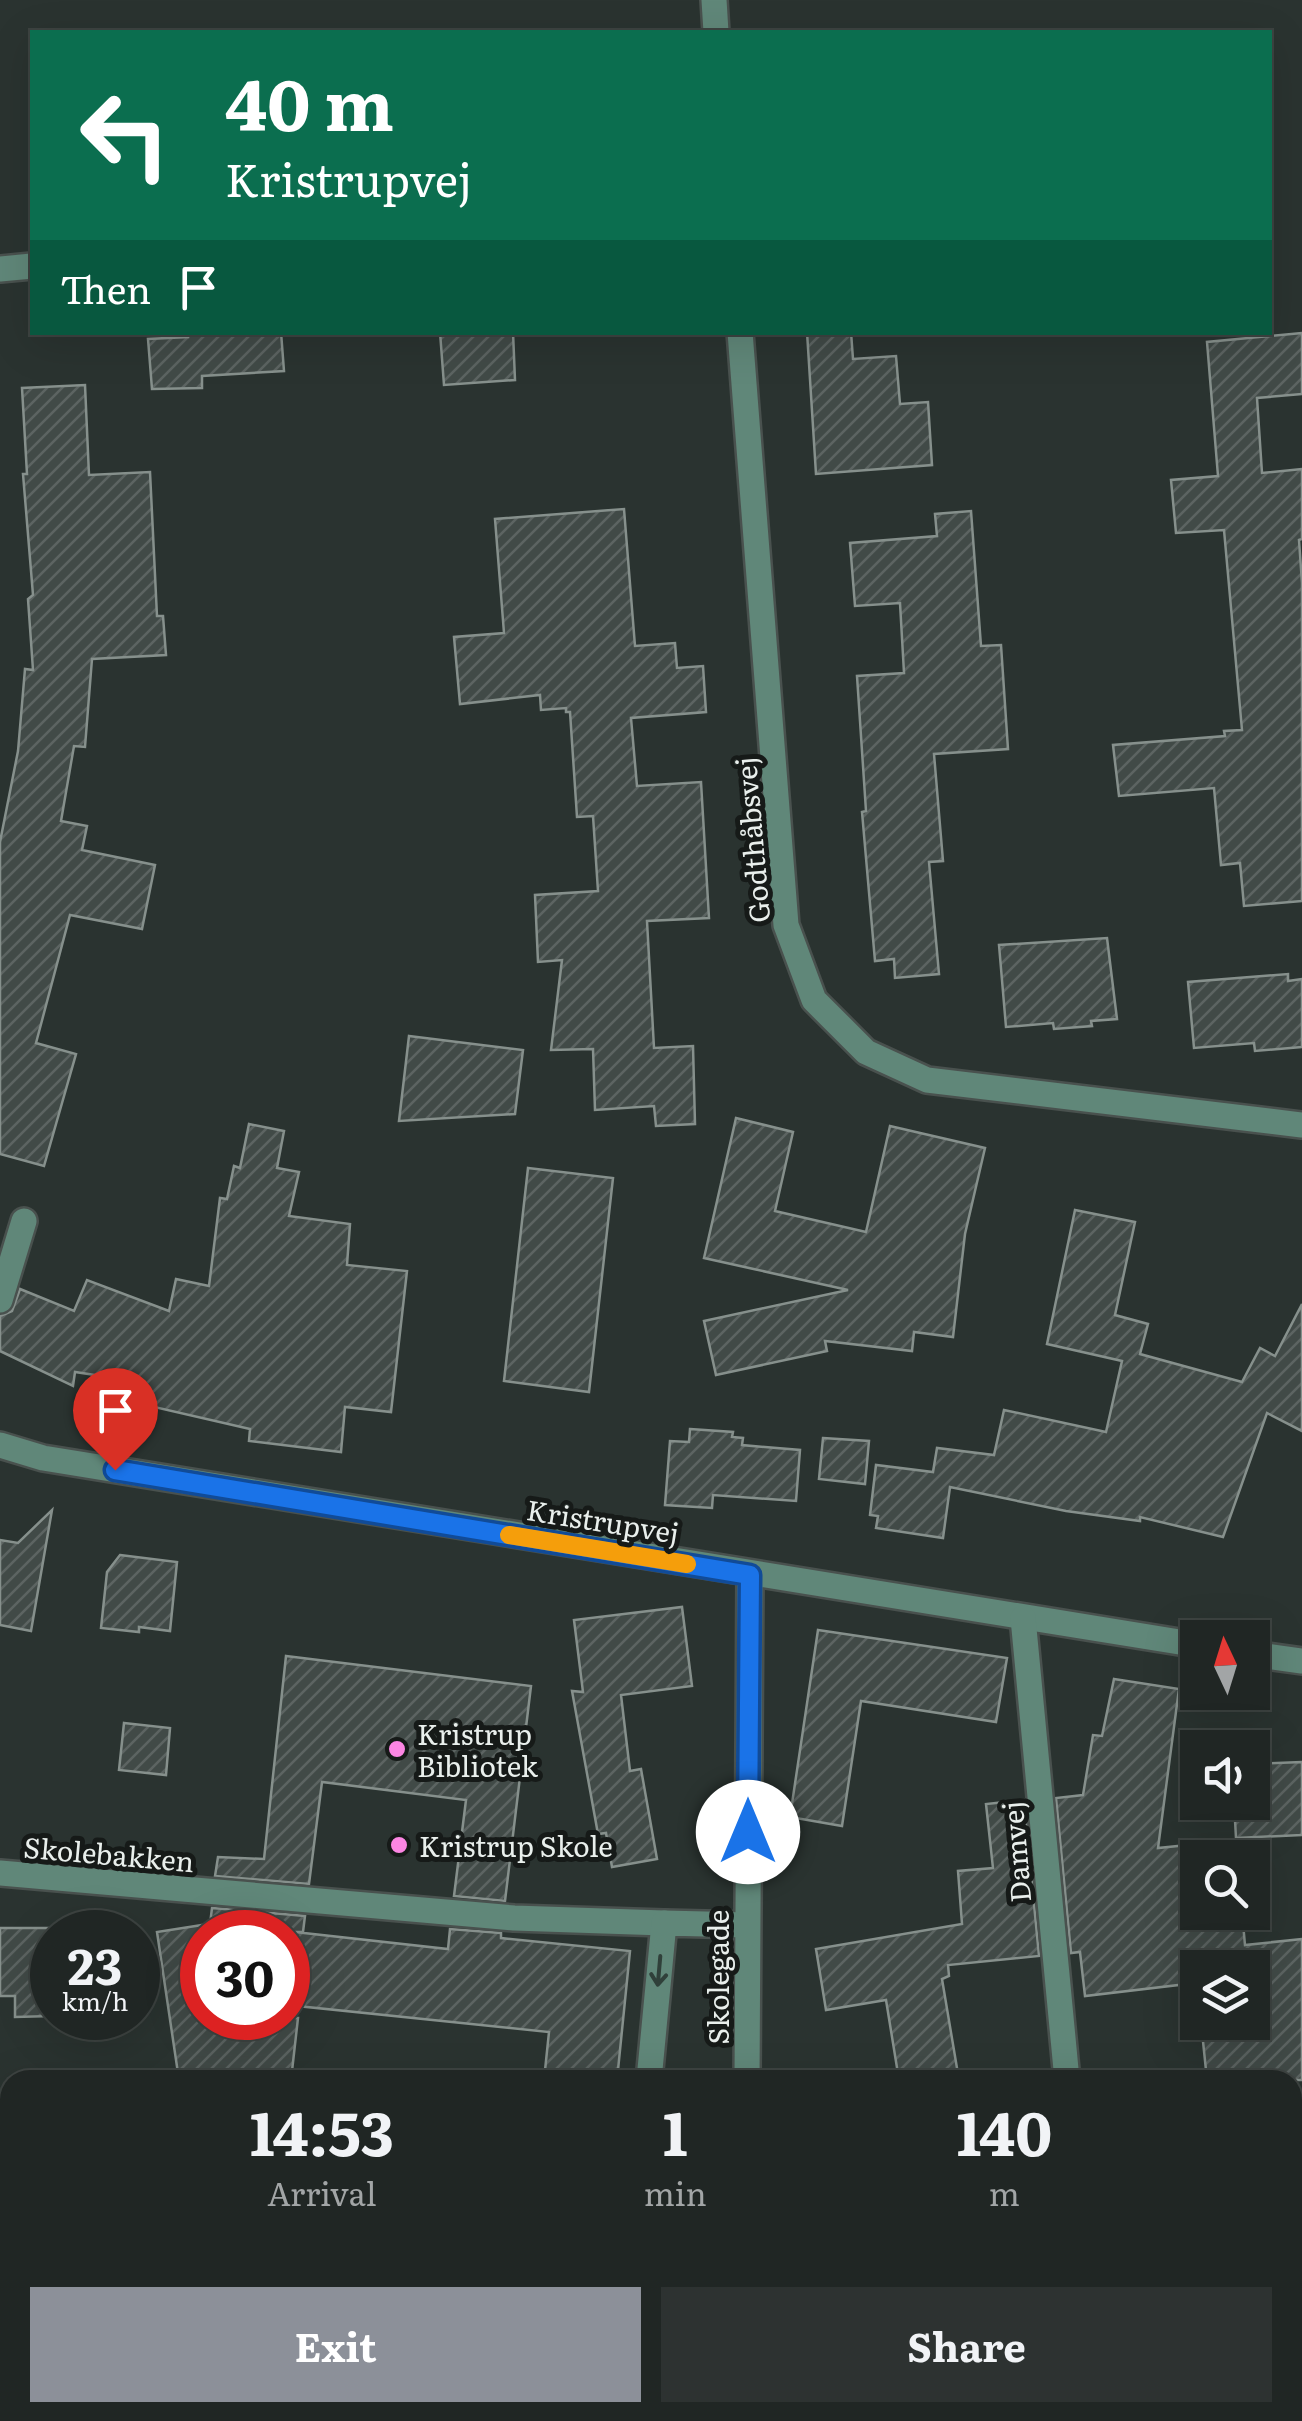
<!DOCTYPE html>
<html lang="en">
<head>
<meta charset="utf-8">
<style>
  :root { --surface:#202624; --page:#2d3231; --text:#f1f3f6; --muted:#a2a5a6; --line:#3d4341; --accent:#8c9099 }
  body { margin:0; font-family:Literata,serif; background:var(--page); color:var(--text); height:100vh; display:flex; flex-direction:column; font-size:38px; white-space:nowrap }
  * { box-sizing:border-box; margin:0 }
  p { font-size:32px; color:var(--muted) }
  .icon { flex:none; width:55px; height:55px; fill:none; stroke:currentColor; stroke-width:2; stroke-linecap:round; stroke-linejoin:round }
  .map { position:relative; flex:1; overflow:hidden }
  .panel { position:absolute; left:0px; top:2070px; width:1302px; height:352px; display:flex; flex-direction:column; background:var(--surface); border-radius:30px 30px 0 0; box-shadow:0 10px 40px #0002,0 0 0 2px var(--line) }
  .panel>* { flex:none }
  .top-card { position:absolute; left:30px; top:30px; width:1242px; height:305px; border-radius:0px; box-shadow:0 10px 40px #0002,0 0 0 2px var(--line); background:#0b6e4f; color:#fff; overflow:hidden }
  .needle { width:65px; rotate:356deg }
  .controls { position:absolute; left:1180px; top:1620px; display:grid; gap:20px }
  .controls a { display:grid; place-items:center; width:90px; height:90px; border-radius:0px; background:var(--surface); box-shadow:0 10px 40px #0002,0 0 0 2px var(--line); font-size:50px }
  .speed { position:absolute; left:30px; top:1910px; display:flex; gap:20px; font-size:50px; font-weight:700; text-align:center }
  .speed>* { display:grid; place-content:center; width:130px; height:130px; border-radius:50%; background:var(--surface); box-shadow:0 10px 40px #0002,0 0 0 2px var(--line); line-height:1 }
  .speed small { font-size:25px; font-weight:400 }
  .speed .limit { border:15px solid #d22; background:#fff; color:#111 }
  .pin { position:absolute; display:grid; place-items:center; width:85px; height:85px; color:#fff; margin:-102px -42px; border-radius:50% 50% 50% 0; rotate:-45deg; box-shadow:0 0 10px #0007 }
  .pin .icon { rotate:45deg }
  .me { position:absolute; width:110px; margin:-55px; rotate:0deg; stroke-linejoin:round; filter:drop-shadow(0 0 8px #0008) }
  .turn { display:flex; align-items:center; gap:35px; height:210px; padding:0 30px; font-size:45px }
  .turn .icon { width:130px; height:130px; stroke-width:2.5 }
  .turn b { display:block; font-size:70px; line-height:85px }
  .then { display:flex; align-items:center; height:95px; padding:0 30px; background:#0003; gap:20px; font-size:38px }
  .eta { display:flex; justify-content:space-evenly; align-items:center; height:170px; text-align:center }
  .eta b { font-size:60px; font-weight:700; line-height:70px }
  .cta { display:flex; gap:20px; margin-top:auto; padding:20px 30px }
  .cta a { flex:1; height:115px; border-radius:0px; background:var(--accent); color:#fff; font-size:40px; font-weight:700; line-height:115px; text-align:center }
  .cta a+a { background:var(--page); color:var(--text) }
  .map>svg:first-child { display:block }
  .grass { fill:#5a2e51 }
  .building { fill:url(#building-hatch); stroke:#86908c; stroke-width:2.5 }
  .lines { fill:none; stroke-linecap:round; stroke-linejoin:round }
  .minor-casing { stroke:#49514e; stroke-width:30 }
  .minor { stroke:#608779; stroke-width:25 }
  .oneway { stroke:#30403a }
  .route-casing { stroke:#114b97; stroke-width:25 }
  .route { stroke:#1a73e8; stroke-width:18 }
  .slow { stroke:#f59e0b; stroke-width:18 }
  .poi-dot { fill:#fc86e3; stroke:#161a18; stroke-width:4 }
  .labels { text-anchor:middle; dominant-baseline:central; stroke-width:10; stroke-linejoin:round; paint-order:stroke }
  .street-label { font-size:28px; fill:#e9efec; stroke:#161a18 }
  .poi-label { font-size:28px; fill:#e9efec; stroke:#161a18; text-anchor:start }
</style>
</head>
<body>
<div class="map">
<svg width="1302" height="2421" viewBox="0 0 1302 2421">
  <defs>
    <pattern id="building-hatch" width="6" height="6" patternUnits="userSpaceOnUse" patternTransform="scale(2.5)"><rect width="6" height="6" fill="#414a47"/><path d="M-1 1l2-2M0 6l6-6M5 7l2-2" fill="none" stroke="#5c6462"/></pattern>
  </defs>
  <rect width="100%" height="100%" fill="#2a3330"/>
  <path class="grass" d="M 0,2240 L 10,2268 L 10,2412 L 62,2413 L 65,2421 L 0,2421 Z"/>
  <g class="building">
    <path d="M 188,332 L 281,332 L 284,371 L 202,376 L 202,388 L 152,389 L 148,339 L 188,337 Z"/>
    <path d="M 440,332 L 513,332 L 515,380 L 444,385 Z"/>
    <path d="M 807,332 L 851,332 L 853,359 L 896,356 L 900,404 L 928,402 L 932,465 L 816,474 Z"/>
    <path d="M 1302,333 L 1302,394 L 1257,398 L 1262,473 L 1302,469 L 1302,539 L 1299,540 L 1302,583 L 1302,901 L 1244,906 L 1240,863 L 1221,865 L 1214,788 L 1119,796 L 1113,745 L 1225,736 L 1224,731 L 1242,730 L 1224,530 L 1176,533 L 1171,480 L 1218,476 L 1207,342 Z"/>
    <path d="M 85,385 L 89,475 L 150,472 L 157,616 L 163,616 L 166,655 L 92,659 L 85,747 L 74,746 L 61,821 L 87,826 L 82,850 L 155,865 L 142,929 L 70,915 L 36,1043 L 76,1054 L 44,1166 L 0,1154 L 0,842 L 18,751 L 25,669 L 33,670 L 28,599 L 33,595 L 23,474 L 27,474 L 22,388 Z"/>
    <path d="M 624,509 L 635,646 L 675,643 L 677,668 L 703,666 L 706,712 L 631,718 L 637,786 L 701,782 L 709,918 L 647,921 L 654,1048 L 693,1046 L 695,1124 L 656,1126 L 654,1106 L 595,1110 L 593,1049 L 551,1050 L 562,960 L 538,962 L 535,895 L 598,891 L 593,816 L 577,817 L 570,712 L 566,712 L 566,708 L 541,710 L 540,695 L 460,704 L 454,637 L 504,633 L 495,519 Z"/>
    <path d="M 971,511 L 981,646 L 1001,645 L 1008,749 L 934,754 L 943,861 L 929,862 L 939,974 L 895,978 L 894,959 L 875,961 L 862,812 L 866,811 L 857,676 L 904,673 L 900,603 L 855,606 L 850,543 L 937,536 L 935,514 Z"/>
    <path d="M 1107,938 L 1117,1019 L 1091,1021 L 1092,1026 L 1054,1029 L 1053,1023 L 1006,1027 L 999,945 Z"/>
    <path d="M 1288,974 L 1288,981 L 1302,979 L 1302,1047 L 1255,1051 L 1254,1043 L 1194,1048 L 1188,982 Z"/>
    <path d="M 409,1036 L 523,1050 L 515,1114 L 399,1121 Z"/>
    <path d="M 736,1118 L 793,1132 L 775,1211 L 866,1232 L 890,1126 L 985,1148 L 965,1234 L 953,1337 L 914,1332 L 912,1351 L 825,1341 L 827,1351 L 716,1375 L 704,1321 L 848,1290 L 704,1258 Z"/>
    <path d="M 249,1124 L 284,1131 L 277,1168 L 299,1172 L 289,1216 L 350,1224 L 347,1265 L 407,1271 L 391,1412 L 345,1407 L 341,1452 L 249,1441 L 250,1429 L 141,1404 L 135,1396 L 126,1394 L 128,1380 L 75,1372 L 73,1386 L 0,1351 L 0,1316 L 12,1311 L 20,1289 L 74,1311 L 87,1280 L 169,1311 L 176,1279 L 209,1286 L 220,1198 L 227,1199 L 234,1166 L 240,1168 Z"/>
    <path d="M 528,1168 L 613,1178 L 589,1392 L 504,1381 Z"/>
    <path d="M 1075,1210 L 1135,1222 L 1115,1315 L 1148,1324 L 1140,1354 L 1242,1382 L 1260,1348 L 1275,1356 L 1302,1304 L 1302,1431 L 1267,1413 L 1223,1537 L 1140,1517 L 1140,1521 L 1066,1511 L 950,1487 L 943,1538 L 876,1528 L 878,1516 L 870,1515 L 876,1465 L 933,1472 L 937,1448 L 994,1455 L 1004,1410 L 1106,1432 L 1122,1361 L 1047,1344 Z"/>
    <path d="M 690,1429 L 733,1432 L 732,1437 L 743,1438 L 742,1445 L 800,1450 L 796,1501 L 713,1495 L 712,1508 L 665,1505 L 670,1441 L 689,1442 Z"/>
    <path d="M 823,1438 L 869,1441 L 865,1484 L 819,1479 Z"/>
    <path d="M 52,1510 L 31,1631 L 0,1625 L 0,1540 L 18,1543 Z"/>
    <path d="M 120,1555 L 177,1562 L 170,1631 L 139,1627 L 139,1632 L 101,1628 L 107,1572 Z"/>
    <path d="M 682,1607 L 692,1686 L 621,1695 L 630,1771 L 641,1769 L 657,1859 L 612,1867 L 606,1833 L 598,1834 L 572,1691 L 583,1692 L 574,1620 Z"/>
    <path d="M 818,1630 L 1007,1658 L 996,1722 L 861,1701 L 842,1826 L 790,1817 Z"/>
    <path d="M 286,1656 L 531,1686 L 505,1901 L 454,1896 L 466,1800 L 322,1782 L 309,1884 L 215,1876 L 218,1857 L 264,1859 Z"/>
    <path d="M 1114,1679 L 1179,1689 L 1158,1848 L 1235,1840 L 1237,1858 L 1198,1858 L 1198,1912 L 1242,1912 L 1245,1945 L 1302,1939 L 1302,2080 L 1207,2080 L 1201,2022 L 1252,2022 L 1252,1968 L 1198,1968 L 1198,1994 L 1196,1983 L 1085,1996 L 1080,1952 L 1071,1953 L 1056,1798 L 1083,1795 L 1093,1735 L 1102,1736 Z"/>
    <path d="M 124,1723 L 170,1728 L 166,1775 L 119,1770 Z"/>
    <path d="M 1302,1762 L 1302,1835 L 1236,1838 L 1234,1802 L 1252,1802 L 1252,1764 Z"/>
    <path d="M 1024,1800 L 1039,1956 L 948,1965 L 949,1976 L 942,1979 L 959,2080 L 899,2080 L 886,2000 L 826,2010 L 816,1949 L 962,1924 L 958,1871 L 993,1868 L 986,1804 Z"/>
    <path d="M 212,1908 L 305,1916 L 303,1932 L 295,1932 L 448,1949 L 450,1929 L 501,1933 L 501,1938 L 630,1951 L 617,2080 L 544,2080 L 549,2032 L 288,2005 L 288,1932 L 209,1932 Z"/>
    <path d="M 202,1925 L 202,2018 L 298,2018 L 291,2080 L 179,2080 L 157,1932 Z"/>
    <path d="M 0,1928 L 52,1928 L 52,2016 L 15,2017 L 15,1996 L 0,1996 Z"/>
  </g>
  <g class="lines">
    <g class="minor-casing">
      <g id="minor">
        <path d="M 714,0 L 716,32"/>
        <path d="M 0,269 L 32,266"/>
        <path d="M 740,332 L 786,925 L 814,1000 L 866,1052 L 927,1080 L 1302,1125"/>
        <path d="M 0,1300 L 24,1221"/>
        <path d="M 0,1445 L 43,1458 L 1198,1645"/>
        <path d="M 1023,1618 L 1067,2080"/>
        <path d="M 1252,1654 L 1302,1661"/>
        <path d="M 0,1873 L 514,1918 L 664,1923"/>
        <path d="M 649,2080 L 664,1923 L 747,1925"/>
        <path d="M 747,2080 L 750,1575"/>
        <path d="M 1292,2194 L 1302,2195"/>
        <path d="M 627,2421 L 627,2412"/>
        <path d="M 740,2421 L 741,2412"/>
      </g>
    </g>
    <use href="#minor" class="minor"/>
  </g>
  <defs><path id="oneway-shaft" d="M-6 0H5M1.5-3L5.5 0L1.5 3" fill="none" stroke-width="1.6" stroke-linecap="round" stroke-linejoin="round" transform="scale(2.5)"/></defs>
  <use class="oneway" href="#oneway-shaft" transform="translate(659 1971) rotate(95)"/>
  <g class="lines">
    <g class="route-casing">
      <path id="route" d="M 115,1470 L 750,1575 L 748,1832"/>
    </g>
    <use href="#route" class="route"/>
    <path class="slow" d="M 509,1535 L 687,1564"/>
  </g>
  <g class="poi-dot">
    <circle cx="397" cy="1749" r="10"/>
    <circle cx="399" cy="1845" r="10"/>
  </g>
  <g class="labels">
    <g class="street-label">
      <text transform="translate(751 840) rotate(-95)">Godthåbsvej</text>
      <text transform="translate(603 1520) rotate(9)">Kristrupvej</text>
      <text transform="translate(1015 1852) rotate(-95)">Damvej</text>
      <text transform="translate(109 1853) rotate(5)">Skolebakken</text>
      <text transform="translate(717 1977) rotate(-90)">Skolegade</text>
    </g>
    <g class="poi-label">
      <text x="417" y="1733">Kristrup<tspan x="417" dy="32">Bibliotek</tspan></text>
      <text x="419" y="1845">Kristrup Skole</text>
    </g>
  </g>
</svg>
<div class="controls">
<a><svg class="needle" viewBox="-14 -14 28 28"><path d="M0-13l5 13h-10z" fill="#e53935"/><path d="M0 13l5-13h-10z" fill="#a2a5a6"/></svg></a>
<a><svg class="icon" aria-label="sound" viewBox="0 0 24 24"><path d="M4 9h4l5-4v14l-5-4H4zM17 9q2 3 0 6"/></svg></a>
<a><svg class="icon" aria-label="search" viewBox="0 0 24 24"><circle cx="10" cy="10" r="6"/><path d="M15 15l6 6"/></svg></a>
<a><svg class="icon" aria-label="layers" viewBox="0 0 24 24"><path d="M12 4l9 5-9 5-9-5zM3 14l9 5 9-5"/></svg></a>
</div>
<div class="speed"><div>23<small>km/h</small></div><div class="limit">30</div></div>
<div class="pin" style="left:115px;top:1470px;background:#d93025"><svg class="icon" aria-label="arrive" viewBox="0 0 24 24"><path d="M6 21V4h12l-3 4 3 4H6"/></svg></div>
<svg class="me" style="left:748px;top:1832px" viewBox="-20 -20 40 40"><circle r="19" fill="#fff"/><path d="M0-13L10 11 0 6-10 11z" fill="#1a73e8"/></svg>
<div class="top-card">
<div class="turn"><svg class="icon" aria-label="left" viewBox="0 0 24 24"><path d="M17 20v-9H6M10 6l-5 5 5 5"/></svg><div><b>40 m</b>Kristrupvej</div></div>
<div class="then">Then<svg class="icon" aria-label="arrive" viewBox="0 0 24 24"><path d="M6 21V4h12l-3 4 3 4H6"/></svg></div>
</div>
<section class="panel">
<div class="eta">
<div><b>14:53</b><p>Arrival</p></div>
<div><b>1</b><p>min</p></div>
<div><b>140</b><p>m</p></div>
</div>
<div class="cta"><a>Exit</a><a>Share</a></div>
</section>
</div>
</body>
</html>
